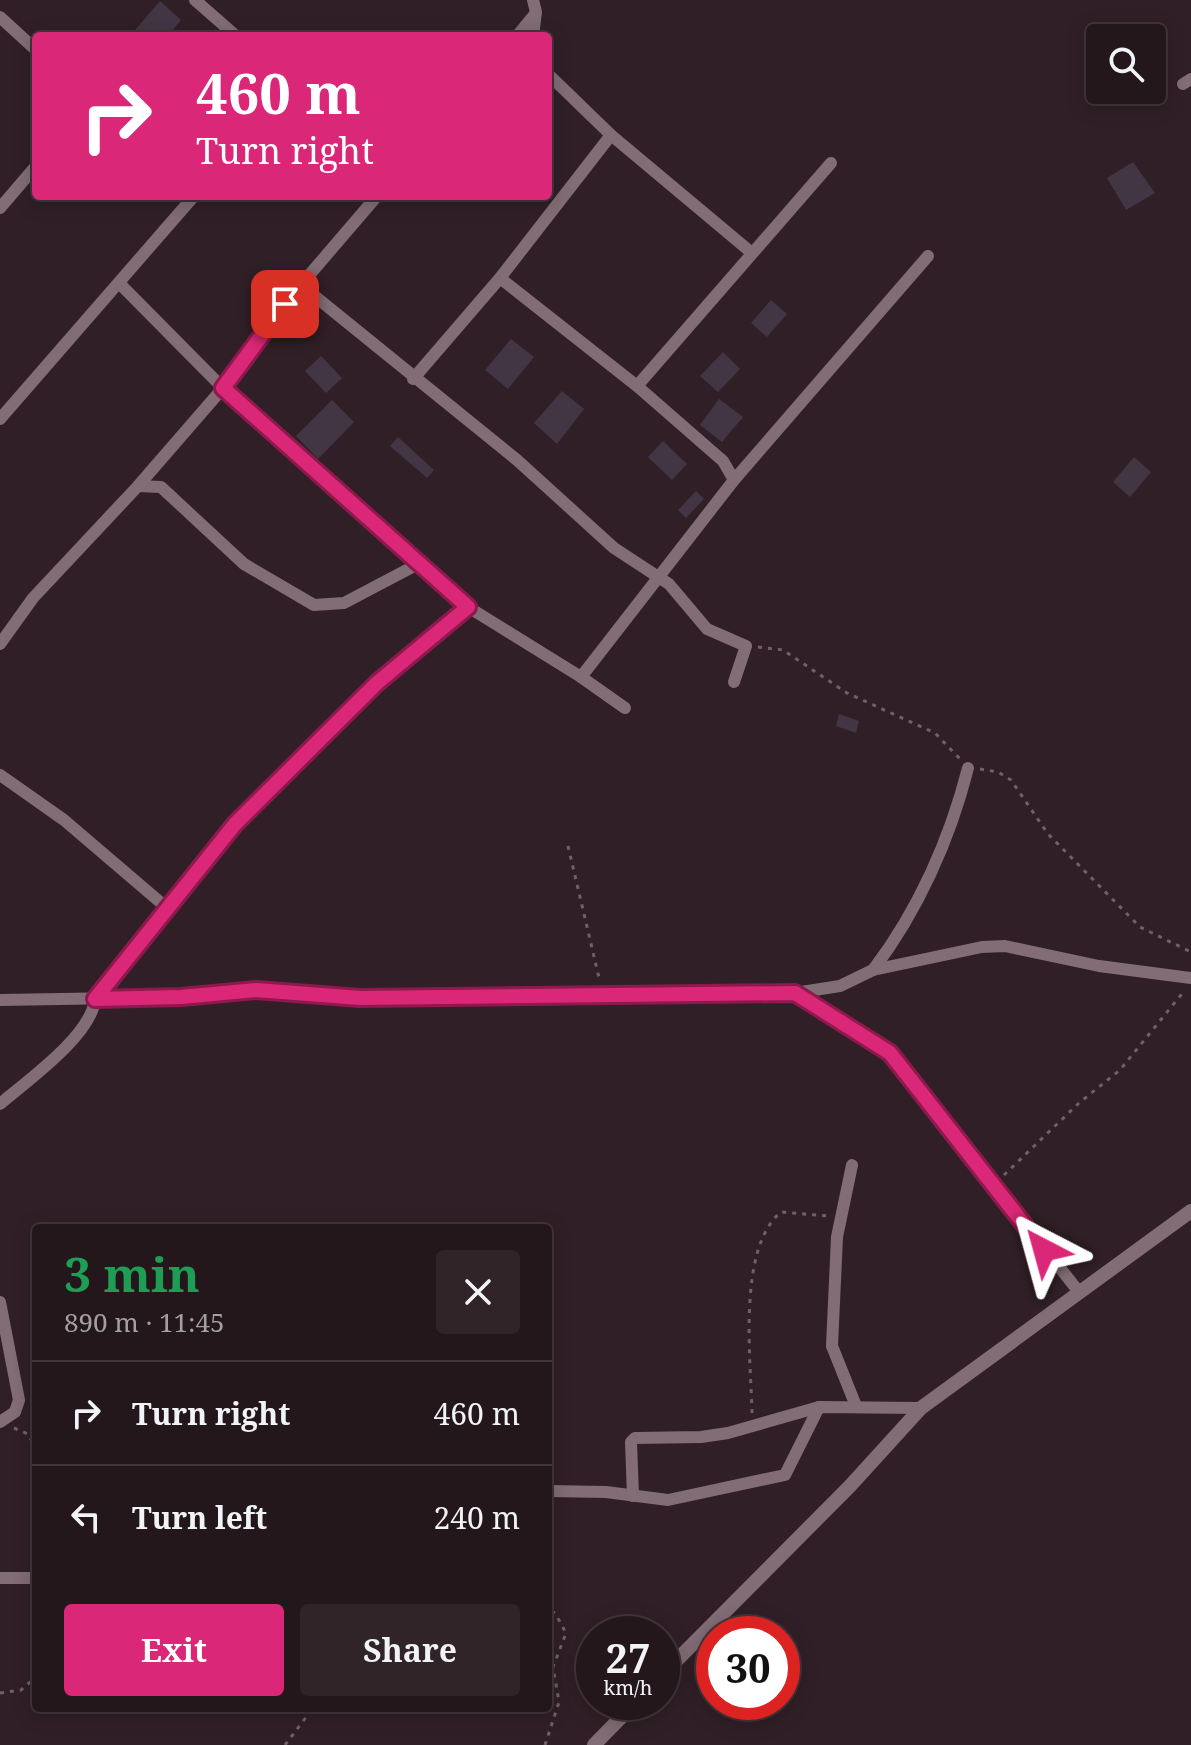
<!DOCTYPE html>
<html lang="en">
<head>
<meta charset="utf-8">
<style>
  :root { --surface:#24171c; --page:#302429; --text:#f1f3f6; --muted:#a39fa3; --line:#41363b; --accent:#db2777 }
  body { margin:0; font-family:"Noto Serif",serif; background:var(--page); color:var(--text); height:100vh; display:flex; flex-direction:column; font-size:30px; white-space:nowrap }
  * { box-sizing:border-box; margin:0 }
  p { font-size:26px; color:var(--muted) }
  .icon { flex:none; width:44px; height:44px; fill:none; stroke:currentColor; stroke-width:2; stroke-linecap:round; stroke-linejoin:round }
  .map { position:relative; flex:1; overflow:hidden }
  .sheet { position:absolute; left:32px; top:1224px; width:520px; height:488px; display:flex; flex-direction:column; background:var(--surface); border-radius:8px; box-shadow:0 4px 20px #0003,0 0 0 2px var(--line) }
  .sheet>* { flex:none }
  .hud { position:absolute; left:32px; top:32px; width:520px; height:168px; border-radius:8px; box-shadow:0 4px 20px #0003,0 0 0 2px var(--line); background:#db2777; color:#fff; overflow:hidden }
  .tools { position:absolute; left:1086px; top:24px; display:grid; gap:16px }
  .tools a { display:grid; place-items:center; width:80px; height:80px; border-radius:8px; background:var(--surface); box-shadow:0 4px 20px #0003,0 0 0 2px var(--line); font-size:40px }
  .speed { position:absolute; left:576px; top:1616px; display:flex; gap:16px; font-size:40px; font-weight:700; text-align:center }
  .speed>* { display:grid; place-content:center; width:104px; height:104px; border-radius:50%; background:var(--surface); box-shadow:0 4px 20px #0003,0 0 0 2px var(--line); line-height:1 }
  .speed small { font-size:20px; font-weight:400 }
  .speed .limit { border:12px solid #d22; background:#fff; color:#111 }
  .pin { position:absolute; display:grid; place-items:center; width:68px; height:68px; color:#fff; margin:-34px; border-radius:16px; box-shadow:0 4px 12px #0006 }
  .me { position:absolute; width:88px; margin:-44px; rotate:321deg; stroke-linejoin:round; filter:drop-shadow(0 0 6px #0008) }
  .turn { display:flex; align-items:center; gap:28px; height:168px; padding:0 32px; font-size:36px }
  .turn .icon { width:104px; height:104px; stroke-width:2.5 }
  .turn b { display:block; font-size:56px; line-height:68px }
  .round { display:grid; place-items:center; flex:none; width:84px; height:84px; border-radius:8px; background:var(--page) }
  .headline { display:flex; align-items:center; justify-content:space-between; height:136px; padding:0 32px }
  h1 { font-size:48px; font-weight:700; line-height:60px; color:#1e9e55 }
  .cta { display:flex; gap:16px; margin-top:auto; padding:16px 32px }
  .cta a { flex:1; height:92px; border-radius:8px; background:var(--accent); color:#fff; font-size:32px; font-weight:700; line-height:92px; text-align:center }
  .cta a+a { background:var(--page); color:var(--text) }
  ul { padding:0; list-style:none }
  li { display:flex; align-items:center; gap:24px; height:104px; padding:0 32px; border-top:2px solid var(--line) }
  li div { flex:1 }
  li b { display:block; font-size:30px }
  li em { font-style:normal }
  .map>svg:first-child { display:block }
  .building { fill:#423644 }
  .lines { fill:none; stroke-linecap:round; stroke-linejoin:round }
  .path { stroke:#706167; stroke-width:3; stroke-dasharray:4 6; stroke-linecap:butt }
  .minor { stroke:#826c75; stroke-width:12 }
  .tertiary { stroke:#826c75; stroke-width:14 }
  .route-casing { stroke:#8e194d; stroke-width:20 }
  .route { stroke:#db2777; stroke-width:14 }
</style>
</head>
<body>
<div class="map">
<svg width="1191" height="1745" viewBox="0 0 1191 1745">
  <rect width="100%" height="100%" fill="#301f26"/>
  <g class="building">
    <path d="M 160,1 L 181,20 L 168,36 L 130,36 Z"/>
    <path d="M 1133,162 L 1155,193 L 1126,210 L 1107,178 Z"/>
    <path d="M 771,300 L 787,314 L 767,337 L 751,323 Z"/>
    <path d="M 511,339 L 534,357 L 508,389 L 485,370 Z"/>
    <path d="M 723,352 L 740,369 L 718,392 L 700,376 Z"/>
    <path d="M 321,356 L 342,378 L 326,393 L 305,371 Z"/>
    <path d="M 562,391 L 584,409 L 557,444 L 534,423 Z"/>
    <path d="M 719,399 L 743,417 L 722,442 L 700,425 Z"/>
    <path d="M 332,400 L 354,422 L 318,459 L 296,436 Z"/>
    <path d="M 398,437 L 434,470 L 427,478 L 390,446 Z"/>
    <path d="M 663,441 L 687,464 L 672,480 L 648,457 Z"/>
    <path d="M 1134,457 L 1151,472 L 1130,497 L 1113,482 Z"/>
    <path d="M 696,491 L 704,499 L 686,518 L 678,510 Z"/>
    <path d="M 839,714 L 859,721 L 856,733 L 836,726 Z"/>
  </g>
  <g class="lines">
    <g class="path">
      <path d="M 758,647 L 783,650 L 847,693 L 935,733 L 961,760"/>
      <path d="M 980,769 L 998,772 L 1011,780 L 1048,834 L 1140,927 L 1191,952"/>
      <path d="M 568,846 L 600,982"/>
      <path d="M 1004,1175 L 1079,1103 L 1120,1070 L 1185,990"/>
      <path d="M 752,1413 C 751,1361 737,1248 781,1212 L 828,1216"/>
      <path d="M 14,1428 L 28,1434 L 36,1449"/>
      <path d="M 0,1693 L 21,1690 L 36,1677"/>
      <path d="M 285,1745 L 313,1708"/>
      <path d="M 545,1745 L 559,1702 L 553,1667 L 566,1633 L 555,1613 L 548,1609"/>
    </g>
    <g class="minor">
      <path d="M 195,0 L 236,36"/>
      <path d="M 0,17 L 36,50"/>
      <path d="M 517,36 L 535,14"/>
      <path d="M 533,36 L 536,12 L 533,0"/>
      <path d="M 548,74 L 611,135 L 752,253"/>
      <path d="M 1183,84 L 1191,79"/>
      <path d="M 0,208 L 36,166"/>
      <path d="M 500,278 L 637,386 L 723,461 L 734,480"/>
      <path d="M 119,283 L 223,388 L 468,607 L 581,677 L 734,480 L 928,256"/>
      <path d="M 301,285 L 517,460 L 614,548 L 669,584 L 707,629 L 746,646 L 734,682"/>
      <path d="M 413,379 L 500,278 L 611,135"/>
      <path d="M 637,386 L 831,163"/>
      <path d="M 0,419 L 194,196"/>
      <path d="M 138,486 L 161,487 L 244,564 L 314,605 L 344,603 L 420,563"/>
      <path d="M 0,644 L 33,598 L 138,486 L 223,388 L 269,322 L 377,196"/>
      <path d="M 581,677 L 625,708"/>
      <path d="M 0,775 L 64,820 L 167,908"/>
      <path d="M 873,970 C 918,911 950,839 968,768"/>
      <path d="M 795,993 L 890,1053 L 1079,1292"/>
      <path d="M 0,1000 L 181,997 L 256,990 L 360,998 L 795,993 L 840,986 L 873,970 L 982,947 L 1005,946 L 1099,966 L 1191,978"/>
      <path d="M 0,1104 C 27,1081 92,1035 95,999 L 235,824 L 377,683 L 468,607"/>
      <path d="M 852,1165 L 837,1237 L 832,1346 L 856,1406"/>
      <path d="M 0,1302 L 19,1400 L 15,1412 L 0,1422"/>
      <path d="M 548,1491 L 606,1492 L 668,1500 L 785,1475 L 819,1407"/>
      <path d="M 633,1496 L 631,1442 L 635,1438 L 701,1437 L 728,1433 L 819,1407 L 921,1408"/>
      <path d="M 0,1578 L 36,1578"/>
    </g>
    <g class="tertiary">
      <path d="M 662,1675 L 850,1486 L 921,1408 L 1191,1211"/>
      <path d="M 594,1745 L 636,1702"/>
    </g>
  </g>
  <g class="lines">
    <g class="route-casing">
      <path id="route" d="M 285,304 L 223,388 L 468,607 L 377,683 L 235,824 L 95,999 L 181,997 L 256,990 L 360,998 L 795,993 L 890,1053 L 1044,1250"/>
    </g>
    <use href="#route" class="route"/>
  </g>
</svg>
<div class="tools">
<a><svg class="icon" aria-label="search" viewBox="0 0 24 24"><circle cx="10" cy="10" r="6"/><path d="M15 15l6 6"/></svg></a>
</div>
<div class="speed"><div>27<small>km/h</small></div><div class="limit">30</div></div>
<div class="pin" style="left:285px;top:304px;background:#d93025"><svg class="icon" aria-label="arrive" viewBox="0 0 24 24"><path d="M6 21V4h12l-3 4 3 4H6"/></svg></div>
<svg class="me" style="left:1044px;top:1250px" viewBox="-20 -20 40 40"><path d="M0-17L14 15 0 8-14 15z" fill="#db2777" stroke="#fff" stroke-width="4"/></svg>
<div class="hud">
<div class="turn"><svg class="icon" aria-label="right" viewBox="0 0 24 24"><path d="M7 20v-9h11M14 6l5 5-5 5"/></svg><div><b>460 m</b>Turn right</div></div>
</div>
<section class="sheet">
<div class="headline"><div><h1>3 min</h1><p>890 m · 11:45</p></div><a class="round"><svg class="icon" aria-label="close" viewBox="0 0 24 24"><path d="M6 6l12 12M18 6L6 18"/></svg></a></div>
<ul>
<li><svg class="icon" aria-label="right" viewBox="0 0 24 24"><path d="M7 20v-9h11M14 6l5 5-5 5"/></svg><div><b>Turn right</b></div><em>460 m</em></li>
<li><svg class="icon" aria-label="left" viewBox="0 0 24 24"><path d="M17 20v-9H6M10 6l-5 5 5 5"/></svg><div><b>Turn left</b></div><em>240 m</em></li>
</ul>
<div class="cta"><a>Exit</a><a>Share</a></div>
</section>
</div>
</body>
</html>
